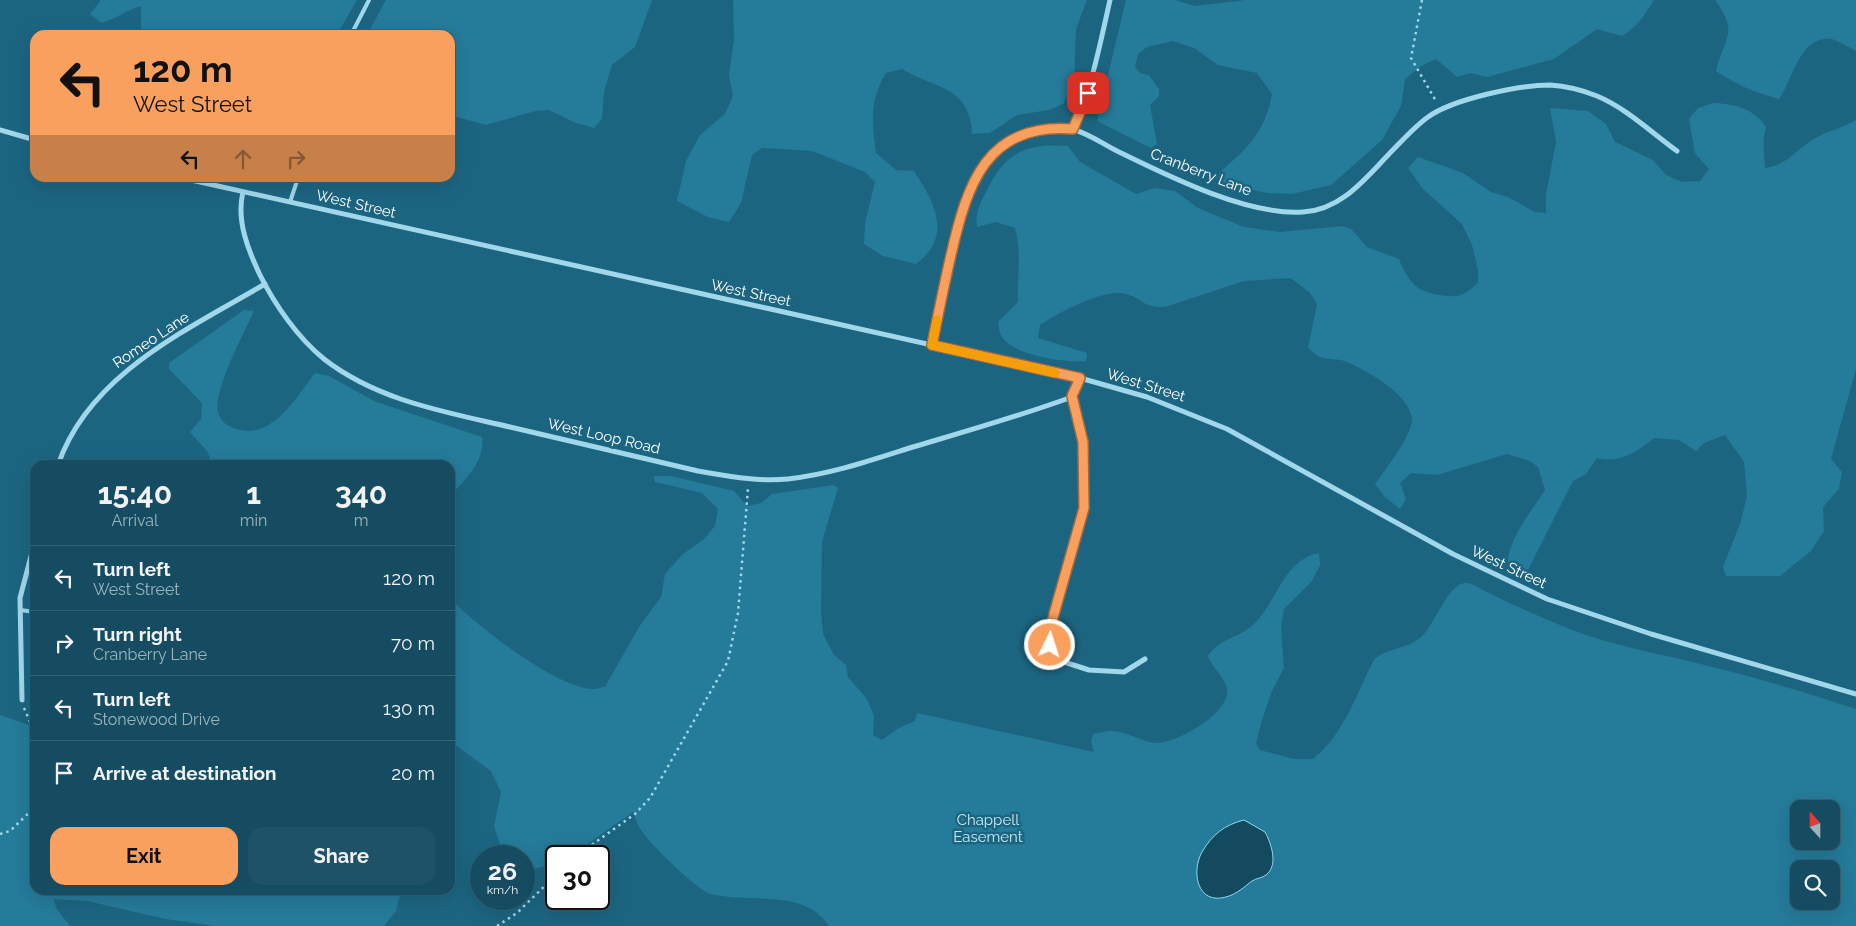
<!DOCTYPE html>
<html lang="en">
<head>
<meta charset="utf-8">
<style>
  :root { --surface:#154c61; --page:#1e5367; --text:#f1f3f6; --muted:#9db4bd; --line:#346376; --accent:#faa05e }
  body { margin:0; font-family:Raleway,sans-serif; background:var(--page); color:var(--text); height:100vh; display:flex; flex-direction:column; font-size:19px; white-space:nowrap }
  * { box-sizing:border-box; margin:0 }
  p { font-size:16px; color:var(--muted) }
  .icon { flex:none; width:28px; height:28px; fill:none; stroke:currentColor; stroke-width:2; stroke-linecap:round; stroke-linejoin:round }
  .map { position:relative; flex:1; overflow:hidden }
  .sheet { position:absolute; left:30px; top:460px; width:425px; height:435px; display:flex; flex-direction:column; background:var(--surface); border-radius:15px; box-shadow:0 5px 20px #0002,0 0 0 1px var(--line) }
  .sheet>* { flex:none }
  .banner { position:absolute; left:30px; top:30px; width:425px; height:152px; border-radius:15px; box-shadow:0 5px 20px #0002,0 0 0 1px var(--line); background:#faa05e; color:#111; overflow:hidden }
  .needle { width:32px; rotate:339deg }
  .tools { position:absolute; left:1790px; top:800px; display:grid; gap:10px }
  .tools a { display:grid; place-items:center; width:50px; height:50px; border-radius:10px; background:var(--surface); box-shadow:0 5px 20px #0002,0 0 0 1px var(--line); font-size:25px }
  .speed { position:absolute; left:470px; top:845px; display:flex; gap:10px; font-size:25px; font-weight:700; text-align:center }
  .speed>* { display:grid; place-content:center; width:65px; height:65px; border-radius:50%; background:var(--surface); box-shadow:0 5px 20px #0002,0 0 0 1px var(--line); line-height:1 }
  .speed small { font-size:12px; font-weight:400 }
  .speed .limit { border:2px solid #111; border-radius:8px; background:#fff; color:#111 }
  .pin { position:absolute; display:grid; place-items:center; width:42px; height:42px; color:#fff; margin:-21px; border-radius:10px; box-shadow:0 2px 8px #0006 }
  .me { position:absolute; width:55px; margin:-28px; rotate:4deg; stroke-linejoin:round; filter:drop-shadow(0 0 4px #0008) }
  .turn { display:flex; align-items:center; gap:18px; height:105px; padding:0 20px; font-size:22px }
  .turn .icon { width:65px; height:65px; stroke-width:2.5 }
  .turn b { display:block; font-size:35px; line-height:42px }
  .lanes { display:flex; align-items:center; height:48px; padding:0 20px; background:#0003; justify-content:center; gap:25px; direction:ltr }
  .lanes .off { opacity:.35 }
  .eta { display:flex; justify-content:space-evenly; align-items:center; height:85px; text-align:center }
  .eta b { font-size:30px; font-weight:700; line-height:35px }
  .action { display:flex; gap:10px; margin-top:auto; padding:10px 20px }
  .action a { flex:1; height:58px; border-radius:15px; background:var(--accent); color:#111; font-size:20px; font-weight:700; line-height:58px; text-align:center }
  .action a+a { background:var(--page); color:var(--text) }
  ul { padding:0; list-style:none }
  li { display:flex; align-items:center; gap:15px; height:65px; padding:0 20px; border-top:1px solid var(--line) }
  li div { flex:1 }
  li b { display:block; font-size:19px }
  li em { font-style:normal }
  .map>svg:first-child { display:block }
  .green { fill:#257b9a; fill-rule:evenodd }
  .water { fill:#134a60; stroke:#94d6ec }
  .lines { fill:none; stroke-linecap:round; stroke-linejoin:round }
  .path { stroke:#a1d7ea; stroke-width:2.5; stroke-dasharray:2.5 4; stroke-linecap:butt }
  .lane { stroke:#a1d7ea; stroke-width:4 }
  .street { stroke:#a1d7ea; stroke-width:5 }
  .route-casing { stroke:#a2683d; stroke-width:12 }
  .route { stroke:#faa05e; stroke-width:9 }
  .slow { stroke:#f59e0b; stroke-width:9 }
  .labels { text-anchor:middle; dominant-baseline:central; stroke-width:5; stroke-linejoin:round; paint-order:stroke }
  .street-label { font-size:15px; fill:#fff; stroke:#1c6581 }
  .park-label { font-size:15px; fill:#c5eaf7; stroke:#1c6581 }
</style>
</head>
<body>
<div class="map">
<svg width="1856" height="926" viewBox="0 0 1856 926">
  <rect width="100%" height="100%" fill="#1c6581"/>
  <g class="green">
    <path d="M 101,0 L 357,0 L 337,35 L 141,35 L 141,6 C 126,10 116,19 101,23 L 90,14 Z"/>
    <path d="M 386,0 L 652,0 L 635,47 L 612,65 L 604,92 L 602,119 L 594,128 L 576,123 L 549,110 L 536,111 L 486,125 L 450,115 L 450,35 L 367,35 Z"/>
    <path d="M 733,0 L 1087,0 L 1076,29 L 1074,85 L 1063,104 L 1049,110 L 1017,115 L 990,133 L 972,134 C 971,86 933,88 902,69 L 886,73 C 869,101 872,122 876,153 L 896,170 L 914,171 C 935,203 953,236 916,264 L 883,256 L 864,244 L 865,223 L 875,182 L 865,172 L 812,151 L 762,148 L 752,155 L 741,203 L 729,222 L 708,217 L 677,201 L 686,161 L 700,135 L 725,114 L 733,96 L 729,75 L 734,39 Z"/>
    <path d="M 1126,0 L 1175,0 L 1195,6 L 1246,0 L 1654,0 C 1645,15 1638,26 1622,36 L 1597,29 L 1554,59 L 1487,77 L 1470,73 L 1457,77 L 1436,59 L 1421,66 L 1405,79 L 1401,106 L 1382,140 L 1331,185 L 1292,194 L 1267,193 L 1226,184 L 1216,177 C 1225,166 1236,159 1245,149 C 1260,133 1268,116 1272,94 L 1257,73 L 1218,65 L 1194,48 L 1173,41 L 1147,47 L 1138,54 L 1135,67 L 1140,73 L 1149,75 L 1159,89 L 1159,96 L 1150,105 L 1157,144 L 1151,148 L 1097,121 Z"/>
    <path d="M 1715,0 L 1856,0 L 1856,51 C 1851,48 1836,40 1832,39 C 1799,35 1793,80 1779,99 C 1756,93 1735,84 1716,71 C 1725,35 1739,33 1715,0 Z"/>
    <path d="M 1713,103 C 1735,104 1753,108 1766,127 C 1762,143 1764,152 1765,168 C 1789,164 1794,151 1814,139 C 1827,131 1843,128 1856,120 L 1856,369 L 1831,459 L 1842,472 L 1839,489 L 1823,507 L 1824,531 L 1811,551 L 1780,576 L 1726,576 L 1723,567 L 1741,521 L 1747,495 L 1744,462 L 1725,435 L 1704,443 L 1696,451 L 1679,440 L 1654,438 C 1636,453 1620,463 1597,458 L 1586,474 L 1573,481 L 1528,570 L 1508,569 C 1505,542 1531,512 1545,490 L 1538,467 L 1530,461 L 1507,454 L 1437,475 L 1411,473 L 1400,483 L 1406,499 L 1400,509 L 1385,497 L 1375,484 C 1384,471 1414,434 1412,418 C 1408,393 1367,371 1347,362 C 1338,358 1329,360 1320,357 C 1316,355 1312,351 1308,348 L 1317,304 L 1310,293 L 1291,278 L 1244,281 L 1165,307 C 1142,308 1143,298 1126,294 C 1104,288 1058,313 1040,325 L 1038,338 L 1087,353 L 1086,361 C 1065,363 1015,356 1002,337 C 999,333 999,326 998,322 L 1018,302 C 1017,277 1022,253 1015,228 L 996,222 L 977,227 C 975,212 980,204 987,190 C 1006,152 1026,143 1068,146 L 1080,162 L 1136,194 L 1155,188 L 1175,191 L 1198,208 L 1244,227 L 1280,232 L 1343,226 L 1352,230 L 1367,247 L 1399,259 C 1403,269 1407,278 1416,286 C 1424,294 1446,297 1458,296 C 1466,294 1472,288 1478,283 L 1478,270 L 1472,245 L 1462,224 L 1423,189 L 1408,168 L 1418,157 L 1463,173 L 1491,192 L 1508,197 L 1535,212 L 1546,213 L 1546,195 L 1556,142 L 1550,108 L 1588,111 L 1606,124 L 1615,142 L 1653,160 L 1666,175 L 1682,182 L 1700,181 L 1709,169 L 1695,153 L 1689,119 L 1698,108 Z"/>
    <path d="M 244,310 L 254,311 C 242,337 223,372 218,400 C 216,410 219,421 229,426 C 269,446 294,400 315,373 L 329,376 L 374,401 L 482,437 C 486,460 465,480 450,496 L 450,465 L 213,465 L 207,451 L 190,432 L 201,419 L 202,403 L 169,369 L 169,363 Z"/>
    <path d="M 654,476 L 671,476 L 734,491 L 747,506 L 761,503 L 772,494 L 833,485 L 838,488 L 822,542 L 821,611 L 823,634 L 834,655 L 846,665 L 848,677 L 867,699 L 874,716 L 873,735 L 882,740 L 897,729 L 915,721 L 917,713 L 1094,752 L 1091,741 L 1093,734 C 1099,733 1105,731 1112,731 C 1127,731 1141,742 1156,743 C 1176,744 1231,713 1227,689 C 1225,677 1212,668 1208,656 C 1222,636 1239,639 1254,624 C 1277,602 1284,559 1319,553 L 1320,565 L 1312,581 L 1284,609 L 1281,628 L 1284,668 L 1272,691 L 1262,720 L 1256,743 L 1260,750 L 1294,759 L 1313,759 C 1344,735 1356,694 1374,660 C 1387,647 1407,650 1421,637 C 1435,625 1447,585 1465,583 C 1471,582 1479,588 1485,591 C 1513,605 1542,618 1572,630 C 1611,645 1652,652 1692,662 C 1747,675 1802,691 1856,709 L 1856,926 L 829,926 C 804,887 748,904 711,894 C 698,891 649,843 641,830 C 637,825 636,818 633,812 L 570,856 L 556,856 L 556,863 L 534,869 L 524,867 L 524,856 L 509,856 L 501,848 L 494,826 L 501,792 L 491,771 L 450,741 L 450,598 C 474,624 559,690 594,689 C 597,689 602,687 605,687 L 639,627 L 661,597 L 665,574 L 683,554 L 704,539 L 715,526 L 718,509 L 702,493 L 655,482 ZM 1799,809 L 1831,809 L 1831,841 L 1799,841 ZM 1799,869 L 1831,869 L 1831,901 L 1799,901 Z"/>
    <path d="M 0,715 L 35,727 L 35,890 L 395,890 L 400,895 L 396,911 L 384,926 L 214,926 L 166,919 L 87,901 L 54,899 L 56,908 L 70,926 L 0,926 Z"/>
  </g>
  <path class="water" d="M 1244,820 L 1265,832 C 1271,843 1279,865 1266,875 C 1262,878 1257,878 1252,881 C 1244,887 1237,894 1226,897 C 1197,905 1191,872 1202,852 C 1212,835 1224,825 1244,820 Z"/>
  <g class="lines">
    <g class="path">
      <path d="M 1422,0 L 1411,58 L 1436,101"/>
      <path d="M 24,708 L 35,733"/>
      <path d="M 0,834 L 10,831 L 35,807"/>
      <path d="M 576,856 L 635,814 L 650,798 L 728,661 L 738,613 L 748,488"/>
      <path d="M 497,926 L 517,913 L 556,875"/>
    </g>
    <g class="lane">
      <path d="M 351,35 L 369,0"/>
      <path d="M 290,202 L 298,178"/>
      <path d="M 20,610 L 35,612"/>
    </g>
    <g class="street">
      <path d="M 1073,129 C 1092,88 1100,44 1110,0"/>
      <path d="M 0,130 L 35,140"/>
      <path d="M 182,178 L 1080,378 L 1147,397 L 1227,429 L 1453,554 L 1547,599 L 1651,634 L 1856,694"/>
      <path d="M 243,192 C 236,220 248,250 260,275 C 275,305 298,338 324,359 C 378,401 446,412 510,427 C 573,442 635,456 698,471 C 728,476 757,482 788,479 C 832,474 872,460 913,447 C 967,431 1020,416 1072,397"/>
      <path d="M 932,345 C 943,291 956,173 1006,144 C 1025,132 1048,124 1071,129 C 1087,132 1104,145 1119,152 C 1168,176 1248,216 1303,212 C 1341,210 1365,179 1389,154 C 1402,141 1414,127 1428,117 C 1453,99 1519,85 1550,85 C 1566,86 1582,90 1597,96 C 1626,108 1652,133 1677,151"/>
      <path d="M 1080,378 L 1072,397 L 1083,442 L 1084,508 L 1053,614 L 1049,635 L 1050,645 L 1055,654 L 1064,662 L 1089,670 L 1124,672 L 1145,659"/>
      <path d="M 58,465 C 89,374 187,330 265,284"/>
      <path d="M 22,700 L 20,598 L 35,541"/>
    </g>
  </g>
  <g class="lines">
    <g class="route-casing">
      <path id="route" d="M 1050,645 L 1049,635 L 1054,614 L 1084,508 L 1083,442 L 1072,396 L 1080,378 L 932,345 C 938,315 944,285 951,255 C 967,185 986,122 1073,129 L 1088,93"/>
    </g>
    <use href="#route" class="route"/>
    <path class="slow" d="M 937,320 L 932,345 L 1055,373"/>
  </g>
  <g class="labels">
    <g class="street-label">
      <text transform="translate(1201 172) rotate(21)">Cranberry Lane</text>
      <text transform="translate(356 204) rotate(13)">West Street</text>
      <text transform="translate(751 293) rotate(12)">West Street</text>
      <text transform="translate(151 340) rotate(-34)">Romeo Lane</text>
      <text transform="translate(1146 385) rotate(17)">West Street</text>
      <text transform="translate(604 436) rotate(13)">West Loop Road</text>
      <text transform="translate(1509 567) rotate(25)">West Street</text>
    </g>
    <g class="park-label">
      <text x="988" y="820">Chappell<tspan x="988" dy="17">Easement</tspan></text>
    </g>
  </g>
</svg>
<div class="tools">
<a><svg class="needle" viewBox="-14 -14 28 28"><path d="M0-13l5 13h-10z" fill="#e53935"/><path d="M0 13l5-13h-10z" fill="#9db4bd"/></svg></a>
<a><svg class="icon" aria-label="search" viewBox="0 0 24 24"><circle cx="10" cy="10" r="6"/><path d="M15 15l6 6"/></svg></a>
</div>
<div class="speed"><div>26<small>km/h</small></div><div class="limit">30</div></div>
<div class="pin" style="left:1088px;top:93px;background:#d93025"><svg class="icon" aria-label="arrive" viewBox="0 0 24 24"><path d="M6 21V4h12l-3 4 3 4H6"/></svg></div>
<svg class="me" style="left:1050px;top:645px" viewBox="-20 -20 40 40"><circle r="17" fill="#faa05e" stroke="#fff" stroke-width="3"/><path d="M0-11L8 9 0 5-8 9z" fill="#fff"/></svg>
<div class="banner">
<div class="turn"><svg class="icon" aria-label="left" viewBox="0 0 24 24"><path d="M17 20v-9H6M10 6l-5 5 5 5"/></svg><div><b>120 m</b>West Street</div></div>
<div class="lanes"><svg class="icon" aria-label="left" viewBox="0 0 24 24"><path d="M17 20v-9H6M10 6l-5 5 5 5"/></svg><svg class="icon off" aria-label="ahead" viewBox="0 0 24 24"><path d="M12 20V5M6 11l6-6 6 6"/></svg><svg class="icon off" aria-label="right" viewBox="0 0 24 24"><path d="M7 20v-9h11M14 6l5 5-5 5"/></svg></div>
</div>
<section class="sheet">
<div class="eta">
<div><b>15:40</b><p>Arrival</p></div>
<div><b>1</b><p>min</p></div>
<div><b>340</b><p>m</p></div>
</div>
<ul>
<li><svg class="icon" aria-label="left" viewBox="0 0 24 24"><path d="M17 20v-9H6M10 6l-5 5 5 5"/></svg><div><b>Turn left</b><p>West Street</p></div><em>120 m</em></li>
<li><svg class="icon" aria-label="right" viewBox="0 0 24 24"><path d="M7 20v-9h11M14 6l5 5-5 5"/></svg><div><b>Turn right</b><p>Cranberry Lane</p></div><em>70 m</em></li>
<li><svg class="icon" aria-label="left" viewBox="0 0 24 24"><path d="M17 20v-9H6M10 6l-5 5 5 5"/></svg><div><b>Turn left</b><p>Stonewood Drive</p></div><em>130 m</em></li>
<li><svg class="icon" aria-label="arrive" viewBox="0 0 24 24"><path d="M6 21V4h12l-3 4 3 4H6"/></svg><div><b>Arrive at destination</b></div><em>20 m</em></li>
</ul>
<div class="action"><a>Exit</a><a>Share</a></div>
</section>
</div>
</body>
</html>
